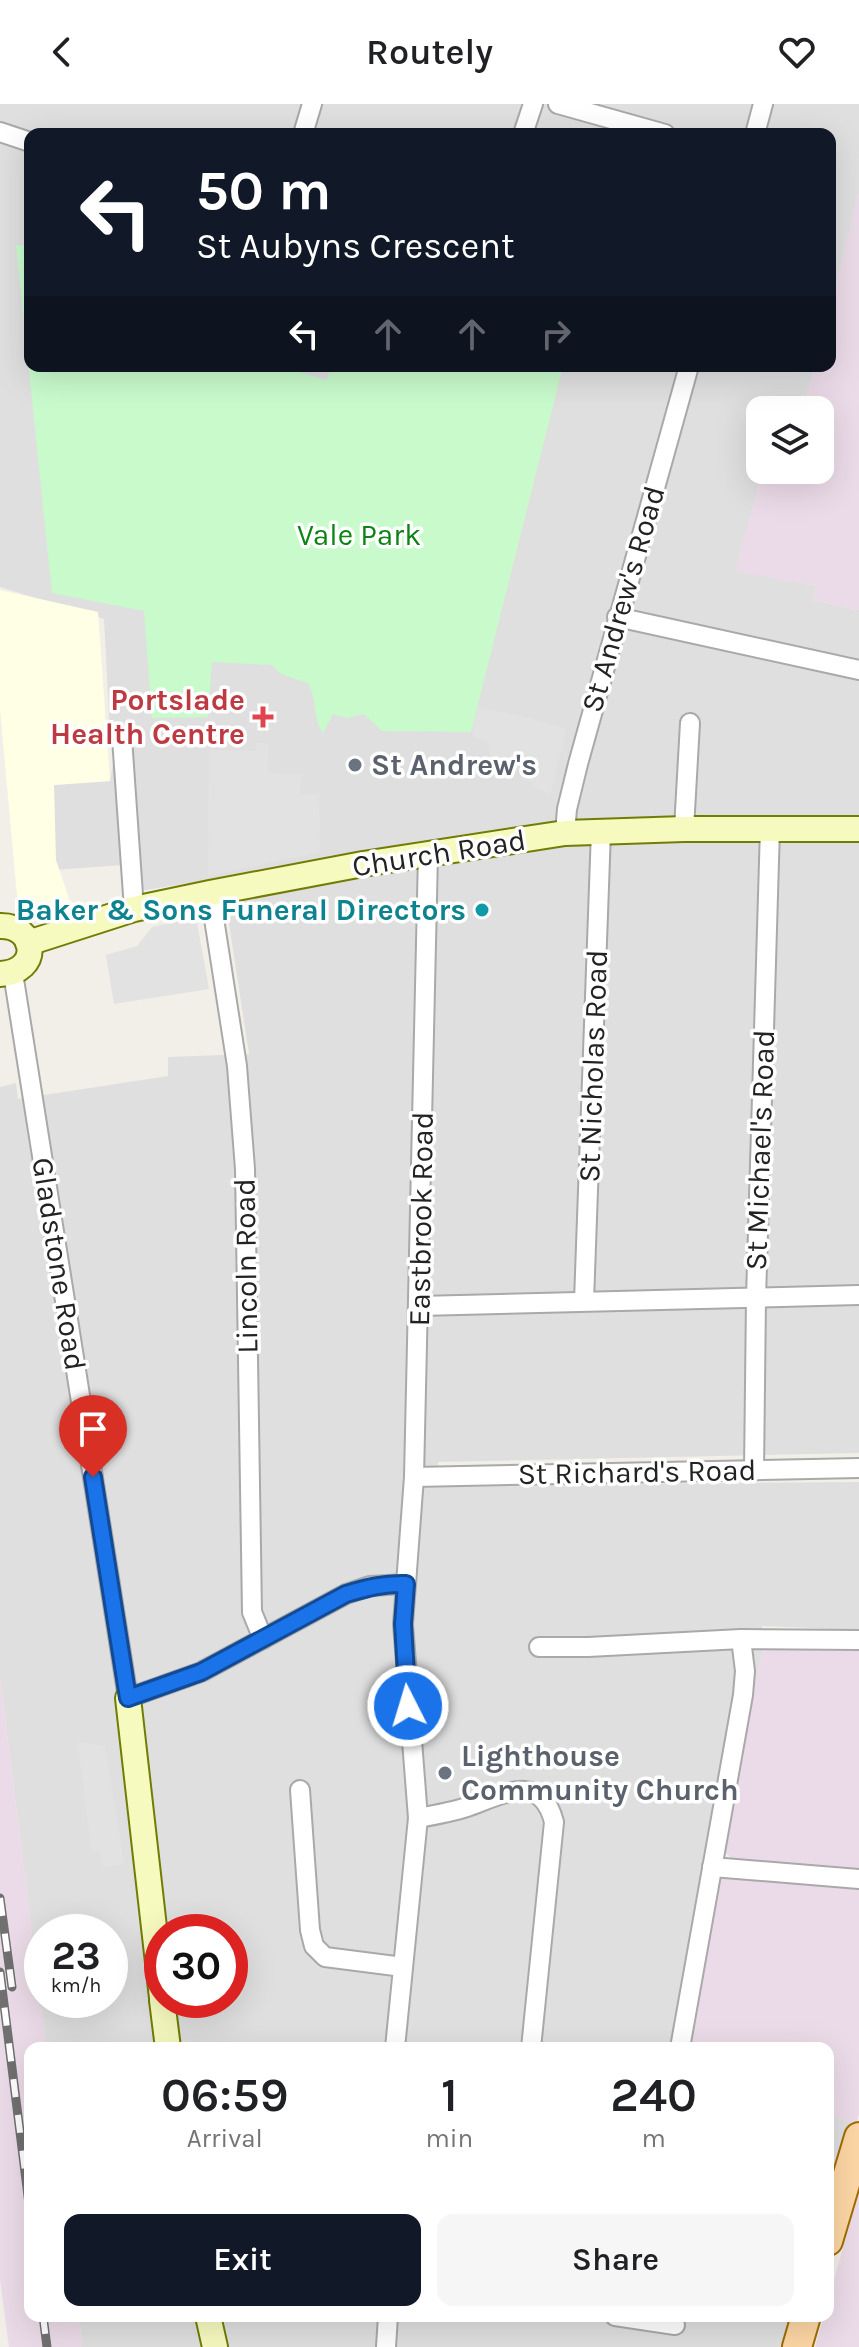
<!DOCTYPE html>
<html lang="en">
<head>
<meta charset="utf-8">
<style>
  :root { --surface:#fff; --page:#f6f6f6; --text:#202124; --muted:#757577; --accent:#111827 }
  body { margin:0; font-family:Karla,sans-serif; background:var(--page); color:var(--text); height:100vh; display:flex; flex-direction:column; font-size:30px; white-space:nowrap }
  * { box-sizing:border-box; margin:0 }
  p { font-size:26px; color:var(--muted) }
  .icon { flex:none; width:44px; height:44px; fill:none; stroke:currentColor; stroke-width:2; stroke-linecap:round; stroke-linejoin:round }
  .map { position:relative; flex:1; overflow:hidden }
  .side { position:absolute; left:24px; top:1938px; width:810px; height:280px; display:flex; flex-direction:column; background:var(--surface); border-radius:16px; box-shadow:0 8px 32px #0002 }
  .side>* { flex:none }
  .top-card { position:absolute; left:24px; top:24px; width:812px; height:244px; border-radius:16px; box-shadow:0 8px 32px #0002; background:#111827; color:#fff; overflow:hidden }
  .buttons { position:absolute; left:746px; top:292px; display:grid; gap:16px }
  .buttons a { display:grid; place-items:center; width:88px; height:88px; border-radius:16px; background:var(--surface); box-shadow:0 8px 32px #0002; font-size:40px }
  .speed { position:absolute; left:24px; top:1810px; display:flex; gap:16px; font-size:40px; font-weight:700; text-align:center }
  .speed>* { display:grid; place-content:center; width:104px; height:104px; border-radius:50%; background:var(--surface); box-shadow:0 8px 32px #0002; line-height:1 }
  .speed small { font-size:20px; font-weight:400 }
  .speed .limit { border:12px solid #d22; background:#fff; color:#111 }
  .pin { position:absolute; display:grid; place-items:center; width:68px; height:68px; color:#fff; margin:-82px -34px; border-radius:50% 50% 50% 0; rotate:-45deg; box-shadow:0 0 8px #0007 }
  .pin .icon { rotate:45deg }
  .me { position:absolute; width:88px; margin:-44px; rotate:355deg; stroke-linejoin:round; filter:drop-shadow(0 0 6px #0008) }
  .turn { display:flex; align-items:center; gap:28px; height:168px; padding:0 40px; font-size:36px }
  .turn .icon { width:104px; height:104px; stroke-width:2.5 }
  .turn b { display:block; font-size:56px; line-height:68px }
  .lanes { display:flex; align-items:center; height:76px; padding:0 40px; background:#0003; justify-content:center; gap:40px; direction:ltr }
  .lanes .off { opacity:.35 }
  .eta { display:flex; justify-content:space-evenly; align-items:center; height:136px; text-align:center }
  .eta b { font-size:48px; font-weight:600; line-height:56px }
  .primary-button { display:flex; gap:16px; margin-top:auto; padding:16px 40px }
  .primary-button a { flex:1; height:92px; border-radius:16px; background:var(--accent); color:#fff; font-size:32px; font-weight:600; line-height:92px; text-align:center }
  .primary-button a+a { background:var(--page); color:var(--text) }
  header { display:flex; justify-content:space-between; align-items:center; height:104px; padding:0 40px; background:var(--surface); font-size:36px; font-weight:600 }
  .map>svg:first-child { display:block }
  .residential { fill:#e0dfdf; fill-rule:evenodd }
  .industrial { fill:#ebdbe8 }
  .education { fill:#ffffe5 }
  .park { fill:#c8facc }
  .parking { fill:#e2e2e2 }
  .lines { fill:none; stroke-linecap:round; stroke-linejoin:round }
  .street-casing { stroke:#a9a9a9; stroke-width:22 }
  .secondary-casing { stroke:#707d05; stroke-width:28 }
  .primary-casing { stroke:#a06b00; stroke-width:32 }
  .street { stroke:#fff; stroke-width:18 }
  .secondary { stroke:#f7fabf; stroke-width:24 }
  .primary { stroke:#fcd6a4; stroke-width:28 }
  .rail-casing { stroke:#707070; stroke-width:9 }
  .rail { stroke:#fff; stroke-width:6; stroke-dasharray:18; stroke-linecap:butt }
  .route-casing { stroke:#114b97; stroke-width:20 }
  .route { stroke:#1a73e8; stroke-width:14 }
  .health-dot { fill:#e0444e; stroke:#fff; stroke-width:3 }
  .worship-dot { fill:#6b7280; stroke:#fff; stroke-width:3 }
  .culture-dot { fill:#0f9aa8; stroke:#fff; stroke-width:3 }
  .labels { text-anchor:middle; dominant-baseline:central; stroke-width:7; stroke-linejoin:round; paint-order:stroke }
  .park-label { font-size:30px; fill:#0c8416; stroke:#fff }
  .street-label { font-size:30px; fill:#222; stroke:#fff }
  .health-label { font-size:30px; font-weight:bold; fill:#be3a42; stroke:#fff; text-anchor:end }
  .worship-label { font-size:30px; font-weight:bold; fill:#5b616d; stroke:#fff; text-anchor:start }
  .culture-label { font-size:30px; font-weight:bold; fill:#0d838f; stroke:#fff; text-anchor:end }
</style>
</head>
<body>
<header><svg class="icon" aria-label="back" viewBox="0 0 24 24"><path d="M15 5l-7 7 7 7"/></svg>Routely<svg class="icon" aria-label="heart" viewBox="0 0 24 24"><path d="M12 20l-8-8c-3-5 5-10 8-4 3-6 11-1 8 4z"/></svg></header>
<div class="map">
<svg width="859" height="2243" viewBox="0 0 859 2243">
  <rect width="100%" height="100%" fill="#f2efe9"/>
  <g class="residential">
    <path d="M 0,0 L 859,0 L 859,89 L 830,205 L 830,30 L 30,30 L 30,262 L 815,262 L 803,306 L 760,306 L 760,366 L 763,366 L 736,466 L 816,482 L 814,496 L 859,506 L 859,1349 L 438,1358 L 438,1381 L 859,1378 L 859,1526 L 762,1522 L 763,1545 L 685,1944 L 46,1944 L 0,1574 L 0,983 L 16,979 L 18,995 L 168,972 L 168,953 L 249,950 L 222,774 L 139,787 L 137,760 L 54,766 L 54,681 L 110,677 L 116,642 L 110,629 L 104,515 L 0,483 ZM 42,1828 L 110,1828 L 110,1896 L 42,1896 ZM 162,1828 L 230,1828 L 230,1896 L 162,1896 Z"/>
    <path d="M 828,2011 L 856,2020 L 828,2110 Z"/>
    <path d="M 79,2212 L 796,2212 L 787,2243 L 82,2243 Z"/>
  </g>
  <g class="industrial">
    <path d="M 859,87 L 859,506 L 813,496 L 816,482 L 735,467 L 763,366 L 820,366 L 820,306 L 803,306 L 815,262 L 830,262 L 830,205 Z"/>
    <path d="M 763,1545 L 859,1547 L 859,1765 L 734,1757 L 723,1746 Z"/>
    <path d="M 0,1574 L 46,1944 L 30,1944 L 30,2212 L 79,2212 L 82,2243 L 9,2243 L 0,2176 Z"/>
    <path d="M 718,1774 L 859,1785 L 859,2010 L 856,2020 L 828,2011 L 828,1944 L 685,1944 Z"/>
    <path d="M 859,2089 L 859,2243 L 815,2243 L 824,2212 L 828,2212 L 828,2196 Z"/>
  </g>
  <path class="education" d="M 0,486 L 98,508 L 110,677 L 54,681 L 56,756 L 73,806 L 46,815 L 28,812 L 17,792 L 0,605 Z"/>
  <path class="park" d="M 16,141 L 30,142 L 30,262 L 277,262 L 327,276 L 331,262 L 563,262 L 471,628 L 382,627 L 364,610 L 347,614 L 333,610 L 323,629 C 313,615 317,596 308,579 L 281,570 L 272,561 L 212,558 L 208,613 L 152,614 L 144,507 L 52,489 Z"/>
  <g class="parking">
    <path d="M 478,603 L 534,615 L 566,625 L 550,690 L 533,683 L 522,664 L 501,660 L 497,653 L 489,657 L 489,639 L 474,633 L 471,628 Z"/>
    <path d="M 256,639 L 269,639 L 268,669 L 302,670 L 300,690 L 319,690 L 320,748 L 208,772 L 209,646 L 256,647 Z"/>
    <path d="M 196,813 L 209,885 L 114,900 L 106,851 L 137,842 L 152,823 Z"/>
    <path d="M 78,1638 L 105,1642 L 124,1760 L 103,1763 L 100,1746 L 91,1747 Z"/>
  </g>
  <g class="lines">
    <g class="street-casing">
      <g id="street">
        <path d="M 558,0 L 665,30"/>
        <path d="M 0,28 L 30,38"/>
        <path d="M 303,30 L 312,0"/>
        <path d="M 523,30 L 533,0"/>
        <path d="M 755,30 L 763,0"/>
        <path d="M 617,513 L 859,566"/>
        <path d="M 122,634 L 134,805"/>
        <path d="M 684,725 L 690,619"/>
        <path d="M 565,729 L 567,705 L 578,660 L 689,262"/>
        <path d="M 210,789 L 237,962 L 245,1065 L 252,1508 L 263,1535"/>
        <path d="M 13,869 L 128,1594 L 201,1568 L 346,1490 L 370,1482 L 406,1480"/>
        <path d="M 584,1197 L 601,727"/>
        <path d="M 419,1202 L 859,1191"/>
        <path d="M 754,1367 L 756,1194 L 770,724"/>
        <path d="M 414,1373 L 859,1364"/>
        <path d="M 539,1543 L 588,1543 L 741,1535 L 859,1536"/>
        <path d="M 300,1686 L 310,1826 L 314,1842 L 325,1853 L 403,1863"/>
        <path d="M 418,1714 C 435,1711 452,1708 467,1703 C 501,1691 541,1667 554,1718 L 531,1944"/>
        <path d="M 712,1763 L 859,1775"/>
        <path d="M 395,1944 L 418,1714 L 403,1520 L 414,1373 L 428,750"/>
        <path d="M 680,1944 L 743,1591 L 745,1567 L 741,1535"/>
        <path d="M 615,2212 L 675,2221"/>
        <path d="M 386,2243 L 388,2212"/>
      </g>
    </g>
    <g class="secondary-casing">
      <g id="secondary">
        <path d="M 0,822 C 37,821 42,868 0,870"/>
        <path d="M 28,839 L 134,805 L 210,789 L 363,760 L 565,729 L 684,725 L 859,725"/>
        <path d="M 128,1594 L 162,1894"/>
        <path d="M 162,1896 L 168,1944"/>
        <path d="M 208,2212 L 215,2243"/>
      </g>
    </g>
    <g class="primary-casing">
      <g id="primary">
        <path d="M 828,2137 L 859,2033"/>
        <path d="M 797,2243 L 806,2212"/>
      </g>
    </g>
    <use href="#street" class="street"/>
    <use href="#secondary" class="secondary"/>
    <use href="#primary" class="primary"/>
    <g class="rail-casing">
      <g id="rail">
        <path d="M 0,1794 L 12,1883"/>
        <path d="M 0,1868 L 30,2108"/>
        <path d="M 43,2212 L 47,2243"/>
      </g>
    </g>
    <use href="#rail" class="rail"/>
  </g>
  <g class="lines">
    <g class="route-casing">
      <path id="route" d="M 93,1373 L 128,1594 L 201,1568 L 346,1490 C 366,1484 385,1479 406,1480 L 403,1520 L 408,1602"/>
    </g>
    <use href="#route" class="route"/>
  </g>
  <path class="health-dot" d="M259 601h8v8h8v8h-8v8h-8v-8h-8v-8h8z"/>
  <g class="worship-dot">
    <circle cx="355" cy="661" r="8"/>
    <circle cx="445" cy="1669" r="8"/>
  </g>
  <circle class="culture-dot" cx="482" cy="806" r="8"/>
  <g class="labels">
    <g class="park-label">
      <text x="359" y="431">Vale Park</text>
    </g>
    <g class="street-label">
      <text transform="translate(623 495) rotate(-74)">St Andrew's Road</text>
      <text transform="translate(439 749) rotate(-9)">Church Road</text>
      <text transform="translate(593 962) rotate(-88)">St Nicholas Road</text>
      <text transform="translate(760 1046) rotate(-88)">St Michael's Road</text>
      <text transform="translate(421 1115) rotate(-89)">Eastbrook Road</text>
      <text transform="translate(59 1160) rotate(81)">Gladstone Road</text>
      <text transform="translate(246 1162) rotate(-91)">Lincoln Road</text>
      <text transform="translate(637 1368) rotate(-1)">St Richard's Road</text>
    </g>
    <g class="health-label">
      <text x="245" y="596">Portslade<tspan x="245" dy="34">Health Centre</tspan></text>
    </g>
    <g class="worship-label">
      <text x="371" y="661">St Andrew's</text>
      <text x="461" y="1652">Lighthouse<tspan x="461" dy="34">Community Church</tspan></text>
    </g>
    <g class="culture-label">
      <text x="466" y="806">Baker &amp; Sons Funeral Directors</text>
    </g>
  </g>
</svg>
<div class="buttons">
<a><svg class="icon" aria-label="layers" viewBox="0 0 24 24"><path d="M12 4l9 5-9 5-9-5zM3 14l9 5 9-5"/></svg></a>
</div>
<div class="speed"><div>23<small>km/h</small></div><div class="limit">30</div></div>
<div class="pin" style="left:93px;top:1373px;background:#d93025"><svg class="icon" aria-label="arrive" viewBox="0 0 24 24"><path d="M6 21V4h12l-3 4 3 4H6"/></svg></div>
<svg class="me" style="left:408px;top:1602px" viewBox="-20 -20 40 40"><circle r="17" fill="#1a73e8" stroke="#fff" stroke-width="3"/><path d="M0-11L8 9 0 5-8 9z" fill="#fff"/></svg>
<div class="top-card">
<div class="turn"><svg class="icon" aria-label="left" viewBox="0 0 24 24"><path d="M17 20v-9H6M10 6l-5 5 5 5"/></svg><div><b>50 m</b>St Aubyns Crescent</div></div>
<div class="lanes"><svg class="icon" aria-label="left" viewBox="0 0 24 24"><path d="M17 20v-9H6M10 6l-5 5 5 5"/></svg><svg class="icon off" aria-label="ahead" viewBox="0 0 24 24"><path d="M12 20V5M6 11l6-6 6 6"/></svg><svg class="icon off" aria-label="ahead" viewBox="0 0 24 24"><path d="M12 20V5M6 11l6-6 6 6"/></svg><svg class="icon off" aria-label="right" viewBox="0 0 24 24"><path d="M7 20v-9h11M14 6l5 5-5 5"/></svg></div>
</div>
<section class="side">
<div class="eta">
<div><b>06:59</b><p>Arrival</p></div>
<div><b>1</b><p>min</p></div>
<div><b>240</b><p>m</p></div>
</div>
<div class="primary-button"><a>Exit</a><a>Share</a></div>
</section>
</div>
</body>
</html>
